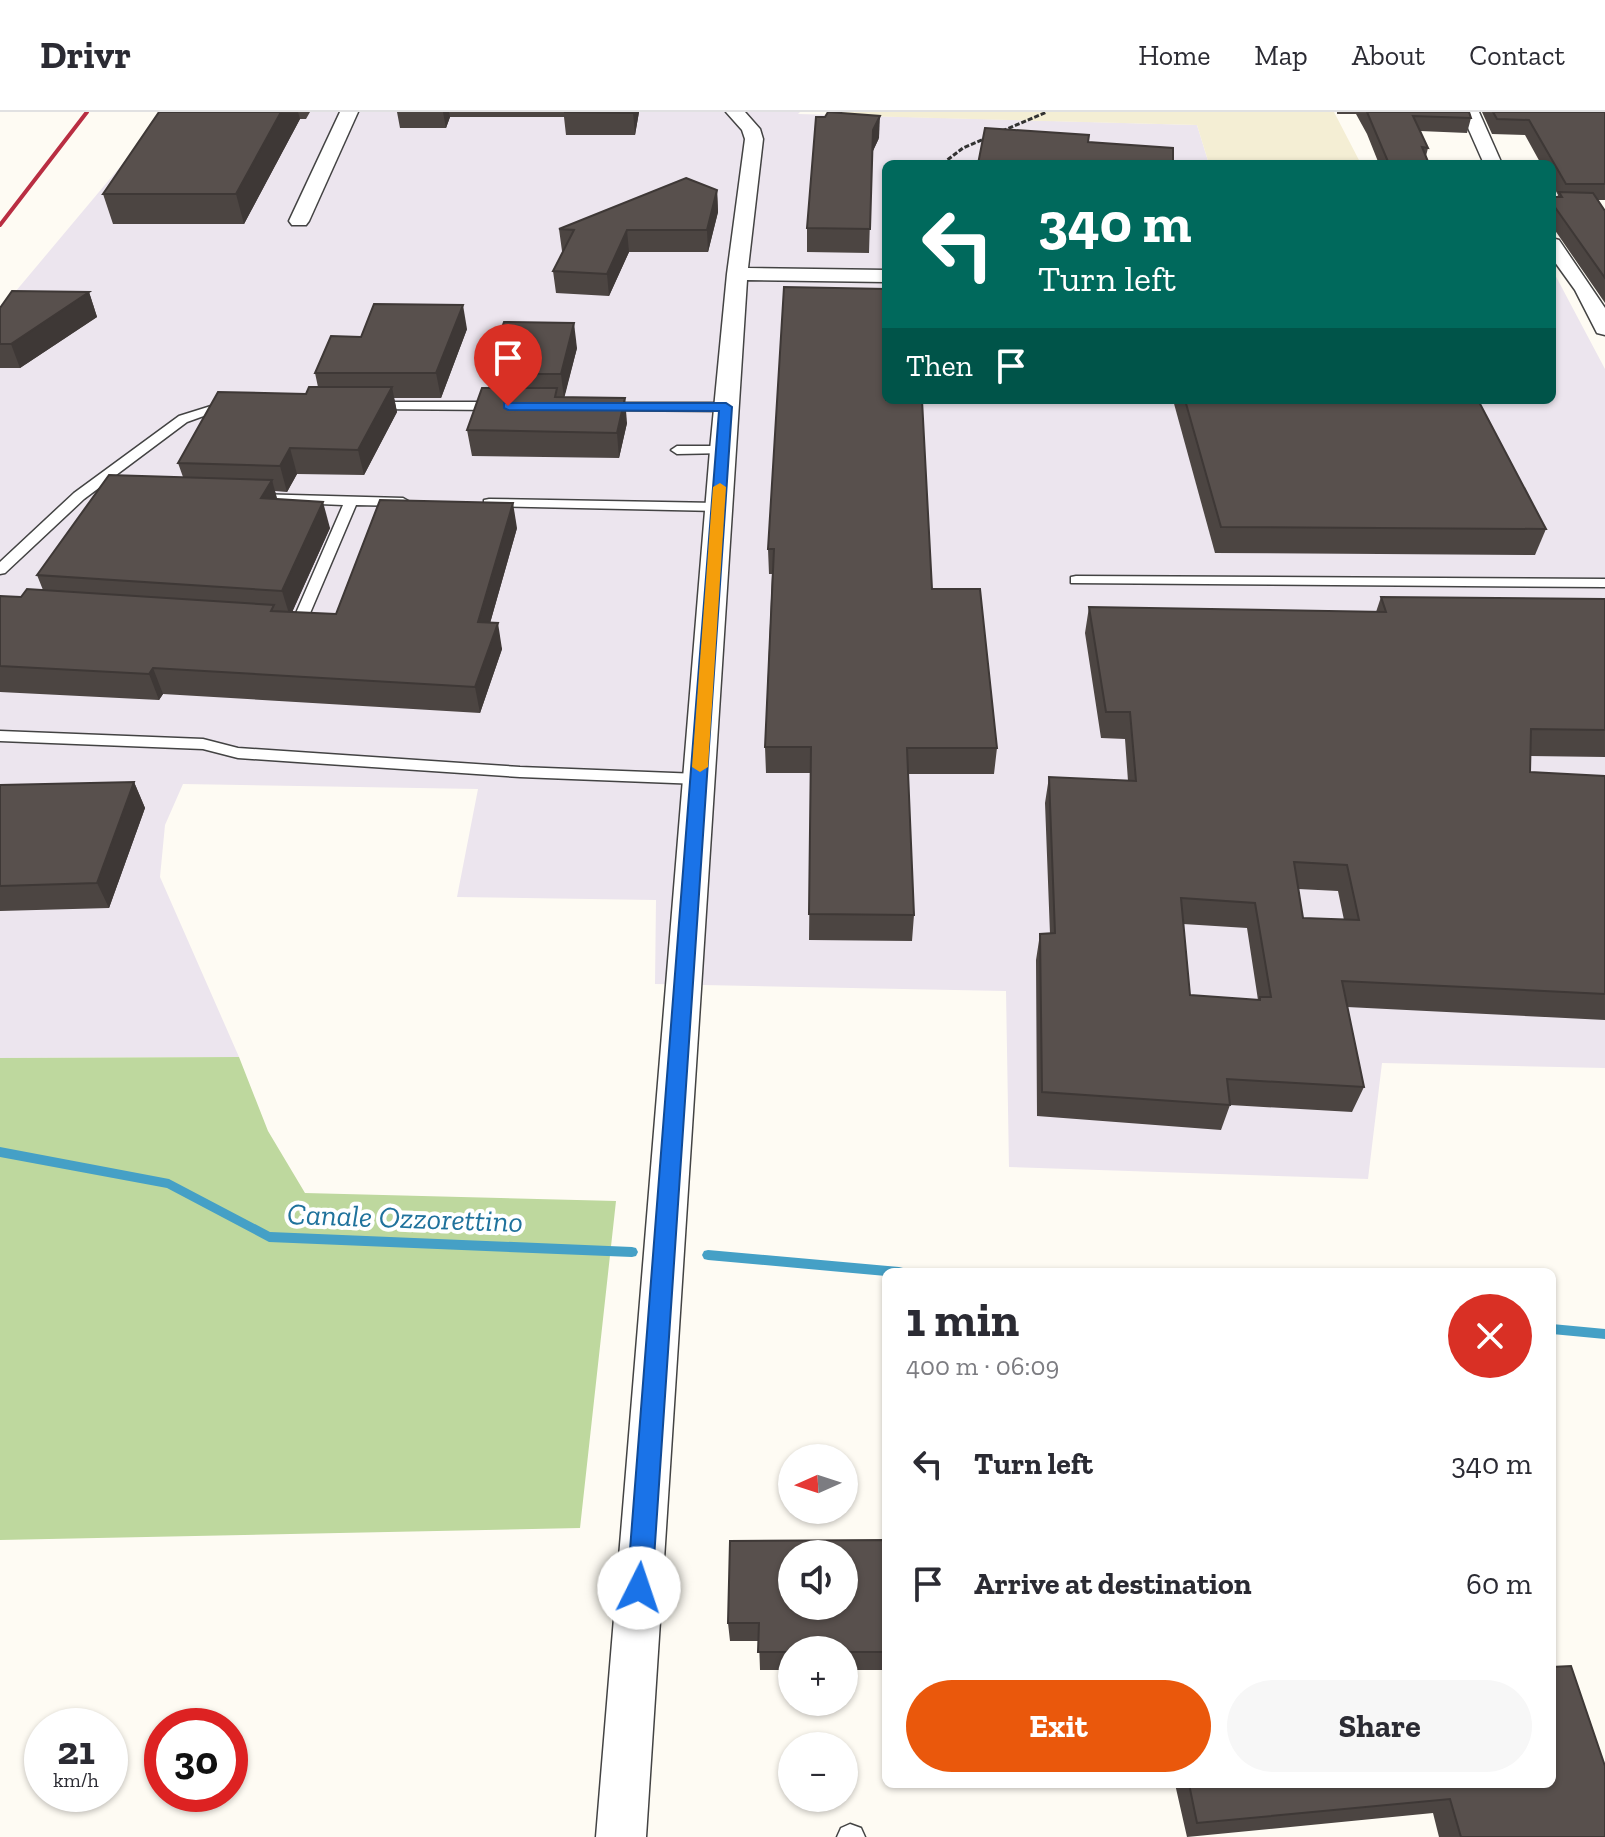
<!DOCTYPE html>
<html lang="en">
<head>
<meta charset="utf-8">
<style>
  :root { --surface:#fff; --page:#f7f7f7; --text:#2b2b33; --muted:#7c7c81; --line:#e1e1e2; --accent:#ea580c }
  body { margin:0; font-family:"Zilla Slab",serif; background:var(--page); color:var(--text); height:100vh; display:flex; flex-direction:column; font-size:30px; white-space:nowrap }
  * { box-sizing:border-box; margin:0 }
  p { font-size:26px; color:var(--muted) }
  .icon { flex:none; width:44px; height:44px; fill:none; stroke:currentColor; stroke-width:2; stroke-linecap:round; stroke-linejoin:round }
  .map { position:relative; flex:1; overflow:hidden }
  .panel { position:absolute; left:882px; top:1156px; width:674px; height:520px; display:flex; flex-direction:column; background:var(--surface); border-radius:12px; box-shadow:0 2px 6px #0004 }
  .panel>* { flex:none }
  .banner { position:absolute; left:882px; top:48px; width:674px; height:244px; border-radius:12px; box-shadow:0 2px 6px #0004; background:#00695c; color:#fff; overflow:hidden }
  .needle { width:52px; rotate:267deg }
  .controls { position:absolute; left:778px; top:1332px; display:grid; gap:16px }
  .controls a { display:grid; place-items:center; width:80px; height:80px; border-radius:50%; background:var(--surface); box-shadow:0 2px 6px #0004; font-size:40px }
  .speed { position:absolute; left:24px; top:1596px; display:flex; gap:16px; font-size:40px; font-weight:700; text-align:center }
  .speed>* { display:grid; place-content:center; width:104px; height:104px; border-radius:50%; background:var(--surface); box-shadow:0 2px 6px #0004; line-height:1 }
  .speed small { font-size:20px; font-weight:400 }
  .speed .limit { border:12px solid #d22; background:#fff; color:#111 }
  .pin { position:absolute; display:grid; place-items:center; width:68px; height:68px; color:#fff; margin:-82px -34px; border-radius:50% 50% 50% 0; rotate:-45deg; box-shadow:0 0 8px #0007 }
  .pin .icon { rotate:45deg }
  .me { position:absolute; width:88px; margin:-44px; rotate:4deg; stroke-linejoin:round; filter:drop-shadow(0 0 6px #0008) }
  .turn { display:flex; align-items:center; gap:28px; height:168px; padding:0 24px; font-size:36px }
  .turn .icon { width:104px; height:104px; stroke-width:2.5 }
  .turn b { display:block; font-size:56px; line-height:68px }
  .then { display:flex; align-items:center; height:76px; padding:0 24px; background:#0003; gap:16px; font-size:30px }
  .round { display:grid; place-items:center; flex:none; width:84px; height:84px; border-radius:42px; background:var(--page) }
  .summary { display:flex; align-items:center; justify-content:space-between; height:136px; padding:0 24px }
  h1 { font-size:48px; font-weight:700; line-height:60px }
  .button { display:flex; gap:16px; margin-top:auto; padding:16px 24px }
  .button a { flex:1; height:92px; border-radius:48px; background:var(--accent); color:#fff; font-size:32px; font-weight:700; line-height:92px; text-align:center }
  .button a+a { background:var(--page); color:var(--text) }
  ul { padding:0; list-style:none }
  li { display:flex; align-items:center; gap:24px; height:120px; padding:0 24px }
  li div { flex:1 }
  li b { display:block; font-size:30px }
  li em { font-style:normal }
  header { display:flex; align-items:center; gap:48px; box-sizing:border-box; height:112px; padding:0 40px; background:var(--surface); border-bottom:2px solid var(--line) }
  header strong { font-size:38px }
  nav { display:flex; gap:44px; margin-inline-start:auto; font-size:28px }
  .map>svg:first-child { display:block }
  .industrial { fill:#ece5ee }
  .farmland { fill:#f4eed4 }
  .forest { fill:#bed89e }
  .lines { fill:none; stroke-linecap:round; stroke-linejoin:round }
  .stream { fill:#45a0c6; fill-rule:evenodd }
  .service-casing { stroke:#434343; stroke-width:3 }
  .minor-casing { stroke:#434343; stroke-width:3 }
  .path { stroke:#323232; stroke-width:3; stroke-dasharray:5 2; stroke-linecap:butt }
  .service { fill:#fff; fill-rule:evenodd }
  .minor { fill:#fff; fill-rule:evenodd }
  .rail { stroke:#b92e42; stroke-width:4 }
  .wall { fill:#4c4542; fill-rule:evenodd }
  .shaded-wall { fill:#3e3836 }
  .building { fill:#58504d; stroke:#3e3836; stroke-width:2; fill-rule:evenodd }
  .route { fill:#1a73e8; stroke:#114b97; stroke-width:2 }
  .slow { fill:#f59e0b }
  .labels { text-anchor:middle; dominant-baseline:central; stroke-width:8; stroke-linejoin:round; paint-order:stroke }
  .water-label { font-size:30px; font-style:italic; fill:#1f729c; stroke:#fff }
</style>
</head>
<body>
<header>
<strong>Drivr</strong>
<nav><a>Home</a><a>Map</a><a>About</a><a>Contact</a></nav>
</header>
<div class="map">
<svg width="1605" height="1725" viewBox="0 0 1605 1725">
  <rect width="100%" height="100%" fill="#fefbf3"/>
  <path class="industrial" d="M 166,0 L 800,0 L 798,2 L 1197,13 L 1209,52 L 886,52 L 886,288 L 1552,288 L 1552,157 L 1605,257 L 1605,956 L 1382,951 L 1368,1067 L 1009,1055 L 1006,879 L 655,872 L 656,788 L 457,785 L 478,677 L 183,672 L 165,713 L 160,765 L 239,945 L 0,946 L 0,198 Z"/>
  <path class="farmland" d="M 831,0 L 1334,0 L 1361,52 L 1209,52 L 1197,13 L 824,3 Z"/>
  <path class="forest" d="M 239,945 L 268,1019 L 305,1081 L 616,1089 L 580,1416 L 0,1428 L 0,946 Z"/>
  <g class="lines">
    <g class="stream">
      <path d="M 0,1035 L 169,1067 L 270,1120 L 632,1135 L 636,1136 L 638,1140 L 636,1144 L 632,1145 L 269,1130 L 167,1076 L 0,1045 Z"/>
      <path d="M 708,1138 L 899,1155 L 903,1156 L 905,1160 L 886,1160 L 886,1164 L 708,1148 L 704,1147 L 702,1143 L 704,1139 Z"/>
      <path d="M 1552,1212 L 1605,1217 L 1605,1227 L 1552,1222 Z"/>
    </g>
    <g class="service-casing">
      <g id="service">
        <path d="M 227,289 L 237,292 L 187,310 L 84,387 L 5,461 L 0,462 L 0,450 L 74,381 L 179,304 Z"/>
        <path d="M 368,290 L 499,290 L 505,294 L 499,298 L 372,297 L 368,296 Z"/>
        <path d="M 596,291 L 726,291 L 732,295 L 726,299 L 600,298 L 594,294 Z"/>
        <path d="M 722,334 L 727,335 L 727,341 L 677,342 L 671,338 L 677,334 Z"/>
        <path d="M 253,382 L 403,386 L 410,390 L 403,394 L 356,393 L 305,513 L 298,517 L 283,515 L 281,512 L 283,509 L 293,508 L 343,393 L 248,389 L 246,386 Z"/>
        <path d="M 489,387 L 718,391 L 725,395 L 718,399 L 484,394 L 484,388 Z"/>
        <path d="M 1076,464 L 1605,467 L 1605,475 L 1071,471 L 1071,465 Z"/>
        <path d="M 0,619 L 203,627 L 238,636 L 520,655 L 699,662 L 707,667 L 699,672 L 520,665 L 238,646 L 203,637 L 0,629 Z"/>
        <path d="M 850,1712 L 861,1716 L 865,1725 L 837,1725 L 841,1716 Z"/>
      </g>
    </g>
    <g class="minor-casing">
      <g id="minor">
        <path d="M 340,0 L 358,0 L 309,109 L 306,113 L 292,113 L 289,109 Z"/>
        <path d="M 726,0 L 745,0 L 760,17 L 763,27 L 748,156 L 886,158 L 886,170 L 747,168 L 646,1725 L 596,1725 L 710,338 L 727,162 L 745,27 L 742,18 Z"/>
        <path d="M 1461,0 L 1479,0 L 1502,52 L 1484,52 Z"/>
        <path d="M 1552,126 L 1559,128 L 1605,196 L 1605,223 L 1597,221 L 1575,178 L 1552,146 Z"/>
      </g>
    </g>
    <g class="path">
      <path d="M 1002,19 L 1047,0"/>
      <path d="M 942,52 L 963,36 L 989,25"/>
    </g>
    <use href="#service" class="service"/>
    <use href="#minor" class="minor"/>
    <path class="rail" d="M 0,113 L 87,0"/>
  </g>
  <g class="wall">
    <path d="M 159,0 L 310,0 L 306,7 L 300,7 L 244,112 L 113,112 L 103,82 Z"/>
    <path d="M 397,0 L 639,0 L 635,23 L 566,23 L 564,5 L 450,5 L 446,16 L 400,16 Z"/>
    <path d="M 1337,0 L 1469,0 L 1471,6 L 1467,21 L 1420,19 L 1428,36 L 1426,44 L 1429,52 L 1379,52 L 1367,22 L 1356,2 L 1337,2 Z"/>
    <path d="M 1482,0 L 1605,0 L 1605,88 L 1598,88 L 1605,99 L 1605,191 L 1552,114 L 1552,85 L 1557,85 L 1558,83 L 1552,72 L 1552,52 L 1541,52 L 1525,23 L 1492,22 Z"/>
    <path d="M 879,26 L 872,41 L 869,141 L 807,140 L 807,116 Z"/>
    <path d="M 717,78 L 718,100 L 708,140 L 629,140 L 609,184 L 556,181 L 553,159 L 563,139 L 562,139 L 559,117 Z"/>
    <path d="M 784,175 L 932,477 L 997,636 L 994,662 L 908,662 L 914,803 L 912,829 L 809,828 L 811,661 L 766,661 L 765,635 L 772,462 L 769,462 L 768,437 Z"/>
    <path d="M 89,180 L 97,205 L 20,256 L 0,256 L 0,196 Z"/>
    <path d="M 467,217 L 441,286 L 394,286 L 397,300 L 364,363 L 297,362 L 287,380 L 275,379 L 277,387 L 330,416 L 292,500 L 336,502 L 517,416 L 490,511 L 502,537 L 480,601 L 163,582 L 159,588 L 0,580 L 0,484 L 21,485 L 43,478 L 37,463 L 183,365 L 178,351 L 318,275 L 315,261 L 361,225 Z"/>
    <path d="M 577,236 L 564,285 L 627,311 L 619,346 L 472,344 L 467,318 L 489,276 L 486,262 Z"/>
    <path d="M 1173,288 L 1478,288 L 1546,417 L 1535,443 L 1215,441 Z"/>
    <path d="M 1381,485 L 1605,487 L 1605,645 L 1530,644 L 1530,660 L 1605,664 L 1605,908 L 1347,895 L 1364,975 L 1352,1000 L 1230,993 L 1221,1018 L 1037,1004 L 1036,848 L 1040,822 L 1050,822 L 1045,691 L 1049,665 L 1128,669 L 1125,627 L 1101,626 L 1085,521 L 1089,495 L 1376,500 ZM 1298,777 L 1338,779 L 1344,808 L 1303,806 ZM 1183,812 L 1247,816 L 1258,888 L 1190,883 Z"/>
    <path d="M 134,670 L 145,696 L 109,796 L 0,799 L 0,673 Z"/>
    <path d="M 886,1428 L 886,1558 L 844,1558 L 844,1538 L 792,1538 L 792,1558 L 760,1558 L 759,1529 L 730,1529 L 728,1511 Z"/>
    <path d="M 1175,1672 L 1552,1672 L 1605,1725 L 1439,1725 L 1433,1701 L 1187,1725 Z"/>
  </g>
  <g class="shaded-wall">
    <path d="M 281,0 L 298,0 L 300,7 L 244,112 L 236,82 Z"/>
    <path d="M 443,0 L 449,0 L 450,5 L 446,16 Z"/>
    <path d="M 633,0 L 639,0 L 635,23 Z"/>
    <path d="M 880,4 L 879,26 L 872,41 L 873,18 Z"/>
    <path d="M 717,78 L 718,100 L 708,140 L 707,118 Z"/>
    <path d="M 627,118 L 629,140 L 609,184 L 607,162 Z"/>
    <path d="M 89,180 L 97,205 L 20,256 L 11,232 Z"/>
    <path d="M 463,193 L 467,217 L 441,286 L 436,261 Z"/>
    <path d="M 574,211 L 577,236 L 564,287 L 561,262 Z"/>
    <path d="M 392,275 L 397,300 L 364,363 L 358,338 Z"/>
    <path d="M 625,286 L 627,311 L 619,346 L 617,321 Z"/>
    <path d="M 290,336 L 297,362 L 287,380 L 280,354 Z"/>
    <path d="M 272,368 L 279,394 L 261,386 Z"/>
    <path d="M 323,390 L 330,416 L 290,505 L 282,479 Z"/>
    <path d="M 513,391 L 517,416 L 483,536 L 478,510 Z"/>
    <path d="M 498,511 L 502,537 L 480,601 L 475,575 Z"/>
    <path d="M 153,556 L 163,582 L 159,588 L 149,562 Z"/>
    <path d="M 134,670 L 145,696 L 109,796 L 97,771 Z"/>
  </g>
  <g class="building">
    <path d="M 159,0 L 281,0 L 236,82 L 103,82 Z"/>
    <path d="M 564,0 L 633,0 L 633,1 Z"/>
    <path d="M 828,0 L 880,4 L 873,18 L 870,117 L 807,116 L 816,5 L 825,5 Z"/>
    <path d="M 1367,0 L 1469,0 L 1471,6 L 1413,4 L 1428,36 L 1422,35 L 1429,52 L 1389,52 Z"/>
    <path d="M 1493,0 L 1605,0 L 1605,72 L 1566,72 L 1529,8 L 1497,7 Z"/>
    <path d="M 985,16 L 1089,23 L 1088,30 L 1173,36 L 1173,52 L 978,52 Z"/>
    <path d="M 686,66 L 717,78 L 707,118 L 627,118 L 607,162 L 553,159 L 574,118 L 559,117 Z"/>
    <path d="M 1559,80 L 1593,81 L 1605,99 L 1605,166 L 1552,91 L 1552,85 L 1562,85 Z"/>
    <path d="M 784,175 L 886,177 L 886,288 L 922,288 L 932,477 L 980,477 L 997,636 L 907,636 L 914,803 L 809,802 L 811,635 L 765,635 L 774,437 L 768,437 Z"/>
    <path d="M 12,179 L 89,180 L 11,232 L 0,232 L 0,196 Z"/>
    <path d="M 374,192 L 463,193 L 436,261 L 315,261 L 331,224 L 361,225 Z"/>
    <path d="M 504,210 L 574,211 L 561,262 L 486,262 Z"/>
    <path d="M 309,275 L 392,275 L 358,338 L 290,336 L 280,354 L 178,351 L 218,280 L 306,282 Z"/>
    <path d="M 482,276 L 557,276 L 555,285 L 625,286 L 617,321 L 467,318 Z"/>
    <path d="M 1185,288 L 1478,288 L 1546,417 L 1221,415 Z"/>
    <path d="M 109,363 L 272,368 L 261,386 L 323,390 L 282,479 L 37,463 Z"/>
    <path d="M 380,388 L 513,391 L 478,510 L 498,511 L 475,575 L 153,556 L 149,562 L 0,554 L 0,484 L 21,485 L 27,477 L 274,493 L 271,499 L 336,502 Z"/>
    <path d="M 1381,485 L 1605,487 L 1605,618 L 1531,617 L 1530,660 L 1605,664 L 1605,882 L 1342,869 L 1364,975 L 1227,967 L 1230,993 L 1042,980 L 1040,822 L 1055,821 L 1049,665 L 1136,669 L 1130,600 L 1106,600 L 1089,495 L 1386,500 ZM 1294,750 L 1347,753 L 1359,808 L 1303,806 ZM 1181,786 L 1255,791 L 1271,885 L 1260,885 L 1260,888 L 1190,883 Z"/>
    <path d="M 134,670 L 97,771 L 0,774 L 0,673 Z"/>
    <path d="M 886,1428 L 886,1540 L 844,1540 L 844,1538 L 792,1538 L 792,1540 L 758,1540 L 759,1511 L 728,1511 L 730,1429 ZM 792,1442 L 844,1442 L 844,1494 L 792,1494 Z"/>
    <path d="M 1571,1554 L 1605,1654 L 1605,1725 L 1461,1725 L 1450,1687 L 1197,1711 L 1189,1672 L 1552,1672 L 1552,1555 Z"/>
  </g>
  <path class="route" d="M 504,291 L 726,291 L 732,295 L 652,1476 L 648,1485 L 639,1488 L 631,1485 L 627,1476 L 719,299 L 508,298 L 504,296 Z"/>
  <path class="slow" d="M 720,371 L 726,375 L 708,655 L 700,660 L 692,655 L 713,375 Z"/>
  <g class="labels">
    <g class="water-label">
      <text transform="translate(405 1106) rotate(2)">Canale Ozzorettino</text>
    </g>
  </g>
</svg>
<div class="controls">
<a><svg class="needle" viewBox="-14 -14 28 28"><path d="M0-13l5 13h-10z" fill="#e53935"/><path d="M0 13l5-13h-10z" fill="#7c7c81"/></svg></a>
<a><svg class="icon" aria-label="sound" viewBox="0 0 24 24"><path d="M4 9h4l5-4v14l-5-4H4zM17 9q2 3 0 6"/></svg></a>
<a>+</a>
<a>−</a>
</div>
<div class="speed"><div>21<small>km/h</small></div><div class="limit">30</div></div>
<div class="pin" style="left:508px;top:294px;background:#d93025"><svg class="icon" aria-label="arrive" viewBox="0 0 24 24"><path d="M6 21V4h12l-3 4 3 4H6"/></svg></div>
<svg class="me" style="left:639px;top:1476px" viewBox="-20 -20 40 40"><circle r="19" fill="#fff"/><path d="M0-13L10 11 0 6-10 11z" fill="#1a73e8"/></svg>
<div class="banner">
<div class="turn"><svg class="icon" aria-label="left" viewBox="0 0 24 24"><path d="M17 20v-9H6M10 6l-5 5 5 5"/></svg><div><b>340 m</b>Turn left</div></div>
<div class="then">Then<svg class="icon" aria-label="arrive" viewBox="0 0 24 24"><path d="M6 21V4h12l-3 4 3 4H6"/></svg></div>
</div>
<section class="panel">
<div class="summary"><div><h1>1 min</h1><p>400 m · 06:09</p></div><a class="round" style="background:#d93025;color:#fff"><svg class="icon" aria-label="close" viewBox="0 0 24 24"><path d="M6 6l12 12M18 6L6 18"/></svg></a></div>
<ul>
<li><svg class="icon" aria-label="left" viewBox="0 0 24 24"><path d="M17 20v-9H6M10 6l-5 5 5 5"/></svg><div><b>Turn left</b></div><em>340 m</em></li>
<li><svg class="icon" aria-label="arrive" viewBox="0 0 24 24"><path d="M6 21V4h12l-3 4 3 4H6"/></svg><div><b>Arrive at destination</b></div><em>60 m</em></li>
</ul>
<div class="button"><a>Exit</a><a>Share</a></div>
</section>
</div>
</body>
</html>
